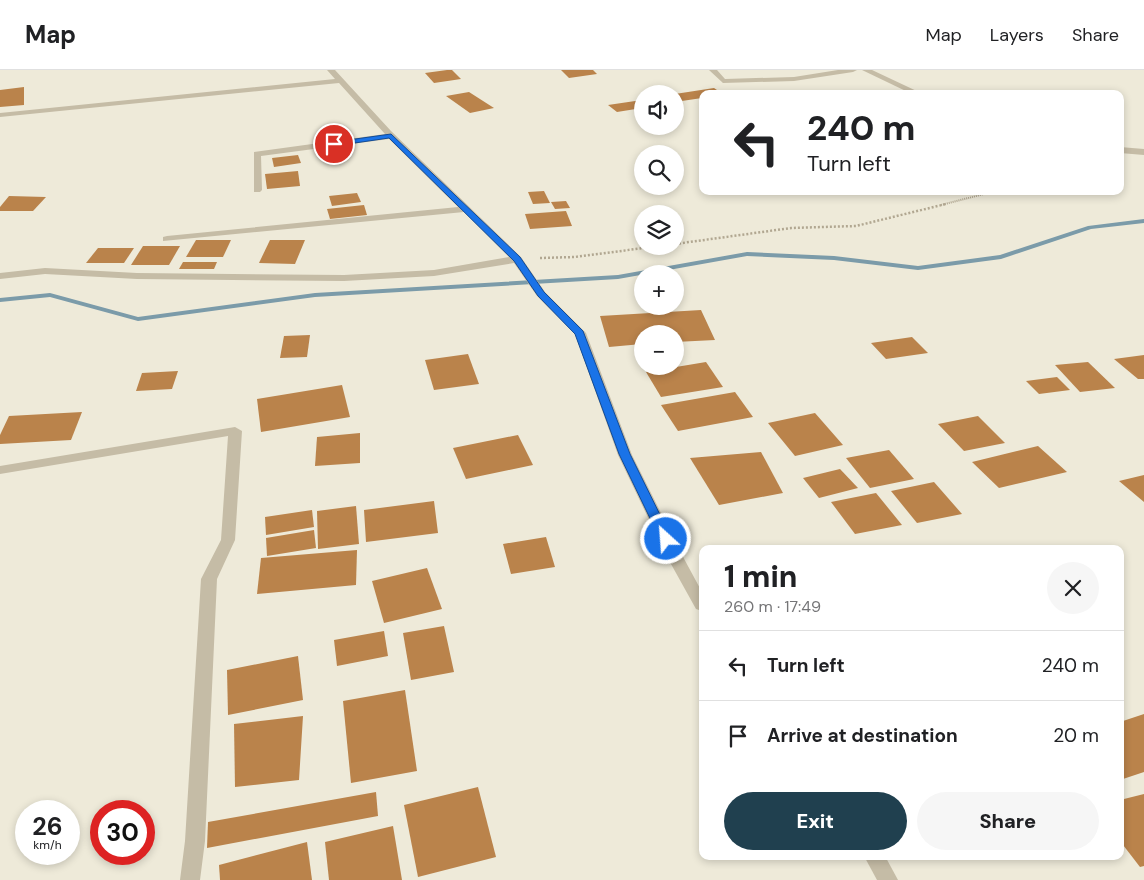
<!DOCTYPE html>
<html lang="en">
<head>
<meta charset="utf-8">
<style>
  :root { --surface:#fff; --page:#f6f6f6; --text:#202124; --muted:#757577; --line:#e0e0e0; --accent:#20404f }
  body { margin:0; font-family:"DM Sans",sans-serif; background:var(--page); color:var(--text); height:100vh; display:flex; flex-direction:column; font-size:19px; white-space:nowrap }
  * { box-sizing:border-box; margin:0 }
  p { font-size:16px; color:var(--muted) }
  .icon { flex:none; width:28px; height:28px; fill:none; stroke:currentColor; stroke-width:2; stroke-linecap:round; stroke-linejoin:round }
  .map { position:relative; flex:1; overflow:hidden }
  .panel { position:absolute; left:699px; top:475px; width:425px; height:315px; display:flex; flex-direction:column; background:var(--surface); border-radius:10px; box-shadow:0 2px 8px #0003 }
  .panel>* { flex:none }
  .top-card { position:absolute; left:699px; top:20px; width:425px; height:105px; border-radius:10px; box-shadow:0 2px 8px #0003; background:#fff; color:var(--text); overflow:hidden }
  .tools { position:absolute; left:634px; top:15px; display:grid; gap:10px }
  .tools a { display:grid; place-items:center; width:50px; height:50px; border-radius:50%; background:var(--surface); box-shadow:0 2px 8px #0003; font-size:25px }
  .speed { position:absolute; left:15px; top:730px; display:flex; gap:10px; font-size:25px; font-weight:700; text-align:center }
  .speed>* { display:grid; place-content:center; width:65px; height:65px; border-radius:50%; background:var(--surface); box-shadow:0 2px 8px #0003; line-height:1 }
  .speed small { font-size:12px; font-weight:400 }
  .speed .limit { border:8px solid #d22; background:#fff; color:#111 }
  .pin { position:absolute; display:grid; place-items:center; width:42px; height:42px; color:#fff; margin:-21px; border:2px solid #fff; border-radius:50%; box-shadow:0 1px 5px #0007 }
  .me { position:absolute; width:55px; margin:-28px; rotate:334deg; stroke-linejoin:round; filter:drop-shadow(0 0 4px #0008) }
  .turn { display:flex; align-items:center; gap:18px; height:105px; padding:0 25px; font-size:22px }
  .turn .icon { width:65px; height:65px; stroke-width:2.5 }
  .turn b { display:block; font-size:35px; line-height:42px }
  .round { display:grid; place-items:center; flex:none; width:52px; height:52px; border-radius:26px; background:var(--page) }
  .headline { display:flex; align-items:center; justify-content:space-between; height:85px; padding:0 25px }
  h1 { font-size:30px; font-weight:800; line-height:38px }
  .cta { display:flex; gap:10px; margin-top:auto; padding:10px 25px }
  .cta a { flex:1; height:58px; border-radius:30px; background:var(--accent); color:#fff; font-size:20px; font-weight:800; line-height:58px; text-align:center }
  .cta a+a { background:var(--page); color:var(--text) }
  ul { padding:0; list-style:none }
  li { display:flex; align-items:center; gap:15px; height:70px; padding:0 25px; border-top:1px solid var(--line) }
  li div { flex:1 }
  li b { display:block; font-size:19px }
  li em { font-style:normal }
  header { display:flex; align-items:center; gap:30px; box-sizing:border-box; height:70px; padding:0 25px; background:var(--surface); border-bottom:1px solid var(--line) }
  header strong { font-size:24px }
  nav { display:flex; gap:28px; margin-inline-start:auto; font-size:18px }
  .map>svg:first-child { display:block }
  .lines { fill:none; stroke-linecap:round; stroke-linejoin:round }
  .stream { fill:#7b9ba9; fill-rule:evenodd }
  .building { fill:#ba834b }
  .path-far1 { stroke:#b1a791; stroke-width:2; stroke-dasharray:1 1; stroke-linecap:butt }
  .path { stroke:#b1a791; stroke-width:2.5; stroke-dasharray:2 2; stroke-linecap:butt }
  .minor { fill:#c5bca6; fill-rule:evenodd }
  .route { fill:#1a73e8; stroke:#114b97 }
</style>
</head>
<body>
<header>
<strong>Map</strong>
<nav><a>Map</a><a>Layers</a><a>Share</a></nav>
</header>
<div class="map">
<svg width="1144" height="810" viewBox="0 0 1144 810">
  <rect width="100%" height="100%" fill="#eeead9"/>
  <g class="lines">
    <path class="stream" d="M 1144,149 L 1144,153 L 1091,159 L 1001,189 L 918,200 L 834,190 L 747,186 L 618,209 L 315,227 L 138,251 L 50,227 L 0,232 L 0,228 L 50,223 L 138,247 L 315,223 L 618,205 L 747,182 L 834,186 L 918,196 L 1000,185 L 1088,156 Z"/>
  </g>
  <g class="building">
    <path d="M 447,0 L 452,0 L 461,9 L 434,13 L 425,3 Z"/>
    <path d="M 561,0 L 593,0 L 597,4 L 569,8 Z"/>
    <path d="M 24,17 L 24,35 L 0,37 L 0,20 Z"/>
    <path d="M 714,18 L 723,24 L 702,24 L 702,28 L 675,32 L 675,24 Z"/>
    <path d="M 469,22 L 494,38 L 470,43 L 446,26 Z"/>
    <path d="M 642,30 L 642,38 L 617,42 L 608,35 Z"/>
    <path d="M 298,85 L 301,93 L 274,97 L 272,88 Z"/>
    <path d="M 298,101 L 300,116 L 267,119 L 265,104 Z"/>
    <path d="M 544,121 L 550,133 L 533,134 L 528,122 Z"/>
    <path d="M 357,123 L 361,132 L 332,136 L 329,126 Z"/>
    <path d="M 9,126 L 46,127 L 33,141 L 0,141 L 0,137 Z"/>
    <path d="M 566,131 L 570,138 L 555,139 L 551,132 Z"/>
    <path d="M 364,135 L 367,145 L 330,149 L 327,139 Z"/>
    <path d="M 566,141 L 572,156 L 530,159 L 525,144 Z"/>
    <path d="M 196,170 L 231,170 L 223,187 L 186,187 Z"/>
    <path d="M 270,170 L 305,170 L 295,194 L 259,193 Z"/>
    <path d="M 143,176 L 180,176 L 169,195 L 131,195 Z"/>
    <path d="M 98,178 L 134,178 L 124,193 L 86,193 Z"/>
    <path d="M 183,192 L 217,192 L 214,199 L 179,199 Z"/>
    <path d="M 701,240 L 715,270 L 675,272 L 675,264 L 642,264 L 642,274 L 609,277 L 600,246 Z"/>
    <path d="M 310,265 L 307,287 L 280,288 L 284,266 Z"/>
    <path d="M 912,267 L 928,283 L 886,289 L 871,273 Z"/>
    <path d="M 468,284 L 479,314 L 434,320 L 425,290 Z"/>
    <path d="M 1144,285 L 1144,309 L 1138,309 L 1114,289 Z"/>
    <path d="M 706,292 L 723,317 L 661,327 L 646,302 Z"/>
    <path d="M 1088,292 L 1115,318 L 1080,322 L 1055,295 Z"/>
    <path d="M 178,301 L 172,319 L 136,321 L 142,303 Z"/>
    <path d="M 1057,307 L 1070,320 L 1039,324 L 1026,311 Z"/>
    <path d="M 342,315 L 350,347 L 261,362 L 257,329 Z"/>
    <path d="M 735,322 L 753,347 L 678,361 L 661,335 Z"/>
    <path d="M 82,342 L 71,370 L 0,374 L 0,365 L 9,346 Z"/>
    <path d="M 815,343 L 843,375 L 795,386 L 768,353 Z"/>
    <path d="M 978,346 L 1005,373 L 964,381 L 938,354 Z"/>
    <path d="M 360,363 L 360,393 L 315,396 L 317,367 Z"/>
    <path d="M 518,365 L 533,395 L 466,409 L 453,378 Z"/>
    <path d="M 1038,376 L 1067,402 L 999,418 L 972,392 Z"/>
    <path d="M 889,380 L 914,409 L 870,418 L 846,388 Z"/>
    <path d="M 761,382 L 783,423 L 719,435 L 690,388 Z"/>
    <path d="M 840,399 L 858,418 L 819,428 L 803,408 Z"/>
    <path d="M 1144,405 L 1144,432 L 1119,411 Z"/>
    <path d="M 934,412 L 962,444 L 917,453 L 891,421 Z"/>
    <path d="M 876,423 L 902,455 L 855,464 L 831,432 Z"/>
    <path d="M 434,431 L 438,463 L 366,472 L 364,440 Z"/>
    <path d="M 356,436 L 359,474 L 318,479 L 317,441 Z"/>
    <path d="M 312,440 L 314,457 L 266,465 L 265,447 Z"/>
    <path d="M 314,460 L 316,478 L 267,486 L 266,468 Z"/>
    <path d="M 546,467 L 555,497 L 511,504 L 503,474 Z"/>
    <path d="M 357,480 L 356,515 L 257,524 L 261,488 Z"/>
    <path d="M 427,498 L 442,539 L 384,553 L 372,511 Z"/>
    <path d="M 444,556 L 454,602 L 411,610 L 403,563 Z"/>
    <path d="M 384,561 L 388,586 L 337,596 L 334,570 Z"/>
    <path d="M 298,586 L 303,630 L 228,645 L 227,600 Z"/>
    <path d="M 405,620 L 417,701 L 351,713 L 343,631 Z"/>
    <path d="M 1144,644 L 1144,702 L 1120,710 L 1120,652 Z"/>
    <path d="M 303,646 L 299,710 L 235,717 L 234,654 Z"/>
    <path d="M 478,717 L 496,787 L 418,807 L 404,735 Z"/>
    <path d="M 376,722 L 378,746 L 207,778 L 208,752 Z"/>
    <path d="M 1144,724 L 1144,796 L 1140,797 L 1120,771 L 1120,730 Z"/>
    <path d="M 393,756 L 402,810 L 329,810 L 325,772 Z"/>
    <path d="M 307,772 L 312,810 L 220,810 L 219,795 Z"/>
  </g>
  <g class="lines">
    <path class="path-far1" d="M 941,135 L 996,121"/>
    <g class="path">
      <path d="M 675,174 L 791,158 L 856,156 L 946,134"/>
      <path d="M 540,188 L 575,187 L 659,176"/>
    </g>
    <g class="minor">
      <path d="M 327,0 L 335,0 L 391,61 L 521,187 L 545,222 L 586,263 L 632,385 L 682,485 L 702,522 L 702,541 L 696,539 L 666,485 L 618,385 L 575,264 L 537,226 L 514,193 L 434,206 L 344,211 L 137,209 L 45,204 L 0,209 L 0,203 L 45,198 L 137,203 L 344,205 L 434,200 L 509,187 L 464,142 L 163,171 L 163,167 L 167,166 L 458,137 L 389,69 L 261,86 L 262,120 L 260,122 L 254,122 L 254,82 L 385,64 L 339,13 L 0,47 L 0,43 L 335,9 Z"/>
      <path d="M 709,0 L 717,0 L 725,9 L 794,7 L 838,0 L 857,0 L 853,2 L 794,11 L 723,13 Z"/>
      <path d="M 862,0 L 872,0 L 923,24 L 912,24 Z"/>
      <path d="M 1120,77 L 1144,79 L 1144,85 L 1120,83 Z"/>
      <path d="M 235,357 L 242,361 L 235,470 L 217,509 L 205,771 L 200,810 L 180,810 L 185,771 L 201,509 L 221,470 L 228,366 L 0,404 L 0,396 Z"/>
      <path d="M 864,786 L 885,786 L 898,810 L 877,810 Z"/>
    </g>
  </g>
  <path class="route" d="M 391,64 L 520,187 L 544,222 L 583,261 L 630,384 L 672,469 L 670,472 L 662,472 L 660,469 L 619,384 L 575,264 L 538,226 L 514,191 L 389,68 L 334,76 L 330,74 L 334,72 Z"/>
</svg>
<div class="tools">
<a><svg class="icon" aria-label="sound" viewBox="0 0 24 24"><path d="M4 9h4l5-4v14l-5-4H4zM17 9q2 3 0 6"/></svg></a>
<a><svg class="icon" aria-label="search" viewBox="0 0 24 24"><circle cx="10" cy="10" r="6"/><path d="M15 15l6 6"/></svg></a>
<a><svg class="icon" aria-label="layers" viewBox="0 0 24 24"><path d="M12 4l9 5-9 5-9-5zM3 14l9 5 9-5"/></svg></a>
<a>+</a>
<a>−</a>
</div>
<div class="speed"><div>26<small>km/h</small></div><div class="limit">30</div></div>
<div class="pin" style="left:334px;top:74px;background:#d93025"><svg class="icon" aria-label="arrive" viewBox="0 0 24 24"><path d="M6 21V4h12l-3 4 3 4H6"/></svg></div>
<svg class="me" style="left:666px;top:469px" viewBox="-20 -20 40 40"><circle r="17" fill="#1a73e8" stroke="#fff" stroke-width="3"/><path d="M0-11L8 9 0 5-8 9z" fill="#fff"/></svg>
<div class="top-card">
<div class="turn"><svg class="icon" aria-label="left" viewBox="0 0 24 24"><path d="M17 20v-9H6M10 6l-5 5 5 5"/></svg><div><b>240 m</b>Turn left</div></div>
</div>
<section class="panel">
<div class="headline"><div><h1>1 min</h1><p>260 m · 17:49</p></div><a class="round"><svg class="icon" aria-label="close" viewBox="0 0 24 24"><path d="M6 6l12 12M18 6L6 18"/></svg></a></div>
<ul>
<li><svg class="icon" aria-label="left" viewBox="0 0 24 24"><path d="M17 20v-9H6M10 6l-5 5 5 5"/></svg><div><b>Turn left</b></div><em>240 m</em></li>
<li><svg class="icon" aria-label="arrive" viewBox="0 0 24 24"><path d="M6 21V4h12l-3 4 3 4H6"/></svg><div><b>Arrive at destination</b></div><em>20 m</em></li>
</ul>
<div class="cta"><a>Exit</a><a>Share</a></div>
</section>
</div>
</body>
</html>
